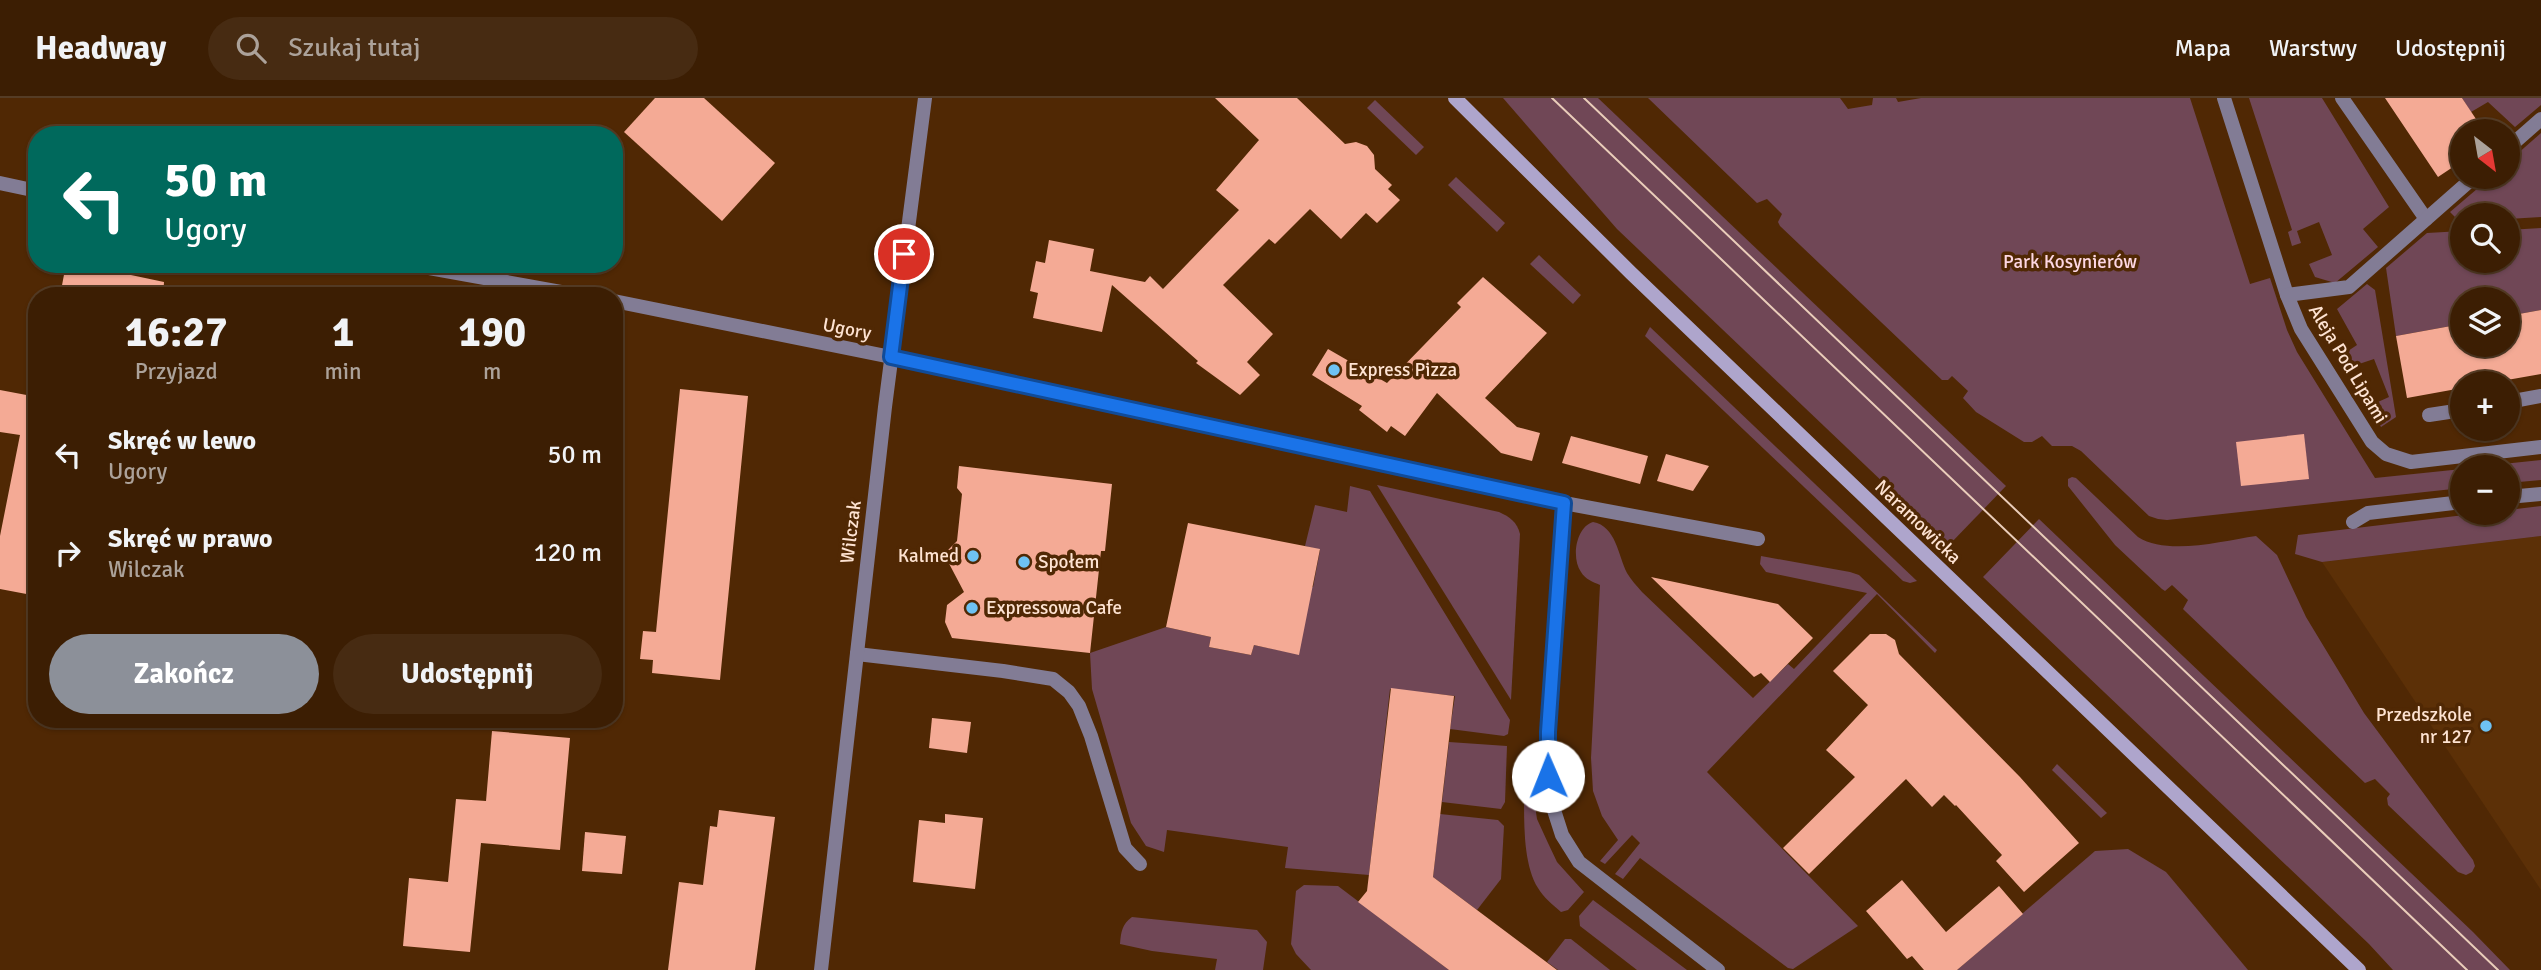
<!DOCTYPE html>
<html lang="pl">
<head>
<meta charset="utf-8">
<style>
  :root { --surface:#3c1e03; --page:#472b12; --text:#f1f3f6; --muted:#aca29a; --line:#553c25; --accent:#8c9099 }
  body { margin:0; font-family:Signika,sans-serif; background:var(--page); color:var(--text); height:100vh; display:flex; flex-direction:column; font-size:26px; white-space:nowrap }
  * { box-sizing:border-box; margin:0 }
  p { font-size:23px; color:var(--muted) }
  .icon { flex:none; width:38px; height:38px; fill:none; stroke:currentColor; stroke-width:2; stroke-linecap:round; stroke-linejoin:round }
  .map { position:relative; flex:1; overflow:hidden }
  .drawer { position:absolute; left:28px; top:189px; width:595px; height:441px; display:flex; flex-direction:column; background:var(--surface); border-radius:28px; box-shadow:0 2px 5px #0004,0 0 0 2px var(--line) }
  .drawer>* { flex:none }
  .banner { position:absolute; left:28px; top:28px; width:595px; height:147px; border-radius:28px; box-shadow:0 2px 5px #0004,0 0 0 2px var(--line); background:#00695c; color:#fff; overflow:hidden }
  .needle { width:46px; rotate:149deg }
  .fabs { position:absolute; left:2450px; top:21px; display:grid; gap:14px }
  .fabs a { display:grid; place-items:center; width:70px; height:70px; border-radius:50%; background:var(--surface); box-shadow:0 2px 5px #0004,0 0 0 2px var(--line); font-size:35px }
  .pin { position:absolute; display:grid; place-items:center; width:60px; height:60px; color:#fff; margin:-30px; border:4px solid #fff; border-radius:50%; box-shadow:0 2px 7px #0007 }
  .me { position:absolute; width:77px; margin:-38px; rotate:359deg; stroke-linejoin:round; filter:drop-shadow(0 0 5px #0008) }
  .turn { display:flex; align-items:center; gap:24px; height:147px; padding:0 21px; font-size:32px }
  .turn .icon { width:91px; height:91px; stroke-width:2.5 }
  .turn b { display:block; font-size:49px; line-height:60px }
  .eta { display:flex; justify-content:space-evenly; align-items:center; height:119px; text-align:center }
  .eta b { font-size:42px; font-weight:800; line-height:49px }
  .action { display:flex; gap:14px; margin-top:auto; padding:14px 21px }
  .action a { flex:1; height:80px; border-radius:42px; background:var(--accent); color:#fff; font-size:28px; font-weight:800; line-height:80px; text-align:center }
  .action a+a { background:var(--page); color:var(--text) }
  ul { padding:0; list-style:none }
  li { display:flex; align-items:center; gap:21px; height:98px; padding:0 21px }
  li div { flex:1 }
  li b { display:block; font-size:26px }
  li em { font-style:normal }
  header { display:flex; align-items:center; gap:42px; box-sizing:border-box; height:98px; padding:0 35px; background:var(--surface); border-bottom:2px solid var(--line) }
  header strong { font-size:33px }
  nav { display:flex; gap:38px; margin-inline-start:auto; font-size:24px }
  .search { width:490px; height:63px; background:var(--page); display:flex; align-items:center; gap:18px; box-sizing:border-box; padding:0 24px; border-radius:38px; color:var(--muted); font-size:26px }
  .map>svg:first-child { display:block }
  .built { fill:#5c3007 }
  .green { fill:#704756 }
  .building { fill:#f4aa95 }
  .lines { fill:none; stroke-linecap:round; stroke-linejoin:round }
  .street { stroke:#827c95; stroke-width:14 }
  .secondary { stroke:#aea5cc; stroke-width:14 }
  .tram { stroke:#eacdba; stroke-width:2 }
  .route-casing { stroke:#114b97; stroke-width:18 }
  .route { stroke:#1a73e8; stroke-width:12 }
  .poi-dot { fill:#6ec2f3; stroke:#502804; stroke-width:2.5 }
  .labels { text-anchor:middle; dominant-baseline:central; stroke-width:7; stroke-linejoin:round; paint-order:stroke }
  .park-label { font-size:19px; fill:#fdd7e3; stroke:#502804 }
  .street-label { font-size:19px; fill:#fee3d2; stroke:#502804 }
  .poi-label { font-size:19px; fill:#fee3d2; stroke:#502804; text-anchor:start }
</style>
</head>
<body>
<header>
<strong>Headway</strong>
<div class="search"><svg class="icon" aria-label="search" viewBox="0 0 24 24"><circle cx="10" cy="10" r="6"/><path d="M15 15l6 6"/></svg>Szukaj tutaj</div>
<nav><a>Mapa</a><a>Warstwy</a><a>Udostępnij</a></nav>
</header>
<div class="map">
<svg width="2541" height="872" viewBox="0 0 2541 872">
  <rect width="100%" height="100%" fill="#502804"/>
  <path class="built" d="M 2541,438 L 2541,792 L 2322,464 Z"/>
  <g class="green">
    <path d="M 1503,0 L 1598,0 L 2006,388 L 1949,447 L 1617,131 Z"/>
    <path d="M 1648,0 L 1840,0 L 1848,11 L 1872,7 L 1873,0 L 1896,0 L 1898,4 L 1921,0 L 2190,0 L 2250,186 L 2270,180 L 2287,232 L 2297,254 L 2375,380 L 2462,371 L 2462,390 L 2167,422 L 2158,421 L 2149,418 L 2081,353 L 2072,348 L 2052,348 L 2042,338 L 2032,344 L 2024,344 L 1976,314 L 1963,300 L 1968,293 L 1952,278 L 1948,282 L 1942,282 L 1780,128 L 1778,124 L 1782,116 L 1767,101 L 1757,105 Z"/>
    <path d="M 2249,0 L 2322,0 L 2389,109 L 2363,131 L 2378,149 L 2335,185 L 2315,179 L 2309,166 L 2332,157 L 2319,124 L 2297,133 L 2301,145 L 2292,148 L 2288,134 L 2292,132 Z"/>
    <path d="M 2462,0 L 2541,0 L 2541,7 L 2515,29 L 2488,4 L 2471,14 Z"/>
    <path d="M 1375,2 L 1424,49 L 1416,57 L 1367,10 Z"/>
    <path d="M 2541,35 L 2541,119 L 2508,121 L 2508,117 L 2462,117 L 2462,123 L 2459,123 L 2450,114 L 2491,79 L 2508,79 L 2508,64 Z"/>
    <path d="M 1456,79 L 1505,125 L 1497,134 L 1448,87 Z"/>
    <path d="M 2541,130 L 2541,212 L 2508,218 L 2508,201 L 2462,201 L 2462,226 L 2396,238 L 2386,170 L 2427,135 L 2462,133 L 2462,163 L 2508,163 L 2508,132 Z"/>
    <path d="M 1539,157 L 1581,197 L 1573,206 L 1530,166 Z"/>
    <path d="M 2367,186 L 2375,192 L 2396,319 L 2381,329 L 2369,308 L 2389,299 L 2374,261 L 2353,268 L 2349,267 L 2345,255 L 2357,247 L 2337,211 Z"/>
    <path d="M 1650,229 L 1917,483 L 1910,485 L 1903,483 L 1645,238 Z"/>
    <path d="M 2541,362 L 2541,382 L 2508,385 L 2508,369 L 2474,369 Z"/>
    <path d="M 2072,379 L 2076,380 L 2138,439 C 2168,458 2222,443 2256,438 L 2277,457 L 2306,519 L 2364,615 L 2473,762 L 2475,768 L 2472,774 L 2466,777 L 2458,774 L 2388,707 L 2387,700 L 2390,696 L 2375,681 L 2365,685 L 2185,513 L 2183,511 L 2188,502 L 2172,487 L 2165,493 L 2162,491 L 2115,447 L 2068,388 L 2068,381 Z"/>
    <path d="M 1377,387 L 1499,414 C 1510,419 1517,424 1520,436 L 1511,602 Z"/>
    <path d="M 1350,388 L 1370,393 L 1510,622 L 1508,636 L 1504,638 L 1450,631 L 1455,598 L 1390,591 L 1369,777 L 1285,770 L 1288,749 L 1167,732 L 1164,754 L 1146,748 L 1131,725 L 1092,591 L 1090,555 L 1166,529 L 1211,539 L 1209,549 L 1251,557 L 1254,547 L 1298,556 L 1310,489 L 1313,489 L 1320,452 L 1305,448 L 1315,407 L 1347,414 Z"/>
    <path d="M 2541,408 L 2541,438 L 2322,464 L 2295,456 L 2298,437 L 2481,415 L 2508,415 L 2508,412 Z"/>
    <path d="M 2039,421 L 2473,834 L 2510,872 L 2393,872 L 2369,846 L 1983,479 Z"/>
    <path d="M 1593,424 C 1616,428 1618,457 1627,475 C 1631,482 1637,488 1642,494 L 1753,600 L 1788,566 L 1794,571 L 1867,495 L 1766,474 L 1760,466 L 1761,458 L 1850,474 L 1859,477 L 1937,552 L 1935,555 L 1877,496 L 1707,674 L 1858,828 L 1793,871 L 1788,870 L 1640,760 L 1623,781 L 1615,776 L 1640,745 L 1632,737 L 1605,766 L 1600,763 L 1618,742 L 1602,718 L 1593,693 L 1591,660 L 1600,487 C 1593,484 1585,481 1581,474 C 1571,460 1576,429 1593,424 Z"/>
    <path d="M 1449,644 L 1507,648 L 1505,704 L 1501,711 L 1442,704 Z"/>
    <path d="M 2057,666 L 2107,715 L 2101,720 L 2052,672 Z"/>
    <path d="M 1524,674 L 1530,675 L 1537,721 L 1548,745 L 1557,764 L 1584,794 L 1568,812 L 1561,814 C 1553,807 1543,799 1538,790 C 1520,761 1525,707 1524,674 Z"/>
    <path d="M 1440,716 L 1498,722 L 1504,728 L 1501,781 L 1477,812 L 1433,779 Z"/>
    <path d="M 2128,751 L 2166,774 L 2248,872 L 1957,872 L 2095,753 Z"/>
    <path d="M 1304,787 L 1338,788 L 1449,872 L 1311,872 L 1296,856 L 1291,846 L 1296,793 Z"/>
    <path d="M 1593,802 L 1687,872 L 1637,872 L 1580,828 L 1579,818 Z"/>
    <path d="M 1132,819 L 1257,832 L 1267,844 L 1263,872 L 1215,872 L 1217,861 L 1152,853 L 1120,846 C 1121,834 1122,826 1132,819 Z"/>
    <path d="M 1565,841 L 1571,841 L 1610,872 L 1558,872 L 1547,864 Z"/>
  </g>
  <g class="building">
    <path d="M 655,0 L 704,0 L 775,65 L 722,123 L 624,34 Z"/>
    <path d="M 1215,0 L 1297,0 L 1345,46 L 1356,44 L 1367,48 L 1374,57 L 1375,71 L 1392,87 L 1388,91 L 1400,102 L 1377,125 L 1366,115 L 1341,141 L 1310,111 L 1275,146 L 1269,141 L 1223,187 L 1273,236 L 1247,264 L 1260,277 L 1240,297 L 1196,265 L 1198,263 L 1112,187 L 1102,234 L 1033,220 L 1038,195 L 1030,193 L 1036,163 L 1045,165 L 1049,142 L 1094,151 L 1090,173 L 1145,184 L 1150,178 L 1163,191 L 1239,112 L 1216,92 L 1259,42 Z"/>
    <path d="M 2385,0 L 2462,0 L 2484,33 L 2462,33 L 2462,63 L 2438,79 Z"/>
    <path d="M 66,166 L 79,166 L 164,184 L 163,198 L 60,198 Z"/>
    <path d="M 1483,179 L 1547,235 L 1485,300 L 1517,329 L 1540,335 L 1532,363 L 1501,355 L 1437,295 L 1405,338 L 1391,328 L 1387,334 L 1359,312 L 1362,308 L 1312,277 L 1328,251 L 1387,285 L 1461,209 L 1457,205 Z"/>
    <path d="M 2541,212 L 2541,276 L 2490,285 L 2462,285 L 2462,290 L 2407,300 L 2396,238 L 2462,226 L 2462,247 L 2508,247 L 2508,218 Z"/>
    <path d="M 680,291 L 748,298 L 720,582 L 652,575 L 653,562 L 640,561 L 643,533 L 656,534 Z"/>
    <path d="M 0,292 L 37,299 L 37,498 L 0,491 L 0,438 L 20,337 L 0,334 Z"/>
    <path d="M 2304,336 L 2309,381 L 2241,388 L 2236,344 Z"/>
    <path d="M 1571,338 L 1648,358 L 1640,386 L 1562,365 Z"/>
    <path d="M 1666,356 L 1709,368 L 1693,393 L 1657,383 Z"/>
    <path d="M 959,368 L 1112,386 L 1105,453 L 1101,453 L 1090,555 L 952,540 L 945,524 L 947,507 L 964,494 L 944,456 L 957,443 L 962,396 L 957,390 Z"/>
    <path d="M 1188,425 L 1320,451 L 1299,557 L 1254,547 L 1251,557 L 1209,549 L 1211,539 L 1166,529 Z"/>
    <path d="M 1651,479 L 1778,506 L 1813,540 L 1770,584 L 1761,575 L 1754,579 Z"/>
    <path d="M 1870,536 L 1886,536 L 1895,542 L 1899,556 L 2020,679 L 2079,745 L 2024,794 L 1996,763 L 2002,757 L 1956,707 L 1955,708 L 1944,697 L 1932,709 L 1906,681 L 1809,776 L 1783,750 L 1855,679 L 1826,652 L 1868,607 L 1833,573 Z"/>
    <path d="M 1391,590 L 1454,598 L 1433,779 L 1557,872 L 1449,872 L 1358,804 L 1367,793 Z"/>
    <path d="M 932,620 L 971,624 L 967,655 L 929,650 Z"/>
    <path d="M 492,633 L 570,640 L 560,752 L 481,745 L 470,854 L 403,848 L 409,780 L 448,784 L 456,701 L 486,703 Z"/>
    <path d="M 719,712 L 775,719 L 755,872 L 668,872 L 679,784 L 703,787 L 710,728 L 717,729 Z"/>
    <path d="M 945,716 L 983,720 L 975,791 L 913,784 L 919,722 L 945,725 Z"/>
    <path d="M 585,734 L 626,738 L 622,776 L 582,773 Z"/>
    <path d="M 1902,782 L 1946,834 L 1999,788 L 2023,816 L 1957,872 L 1924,872 L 1912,858 L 1907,861 L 1866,813 Z"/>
  </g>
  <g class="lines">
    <g class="street">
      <path d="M 2224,0 L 2287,197 L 2301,231 L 2372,344 L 2386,356 L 2411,364 L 2541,349"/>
      <path d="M 2342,0 L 2426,121"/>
      <path d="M 2508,50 L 2541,21"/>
      <path d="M 0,85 L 37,93"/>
      <path d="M 407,166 L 583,198"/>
      <path d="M 2287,197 L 2349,189 L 2474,79"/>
      <path d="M 614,203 L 891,259 L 1564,405 L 1758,441"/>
      <path d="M 2508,304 L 2541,298"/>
      <path d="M 2429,317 L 2462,312"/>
      <path d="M 2508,399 L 2541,396"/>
      <path d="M 1564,405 L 1547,659 L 1553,709 L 1562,737 L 1579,764 L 1718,872"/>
      <path d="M 2353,424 L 2368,415 L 2462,404"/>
      <path d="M 857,556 L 1003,573 L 1053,581 L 1069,594 L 1079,608 L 1091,638 L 1125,750 L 1140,766"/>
      <path d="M 821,872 L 885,309 L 925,0"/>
    </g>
    <path class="secondary" d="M 1455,0 L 1631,175 L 2359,872"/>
    <g class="tram">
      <path d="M 1552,0 L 2467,872"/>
      <path d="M 1584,0 L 2498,872"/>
    </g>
  </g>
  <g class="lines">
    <g class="route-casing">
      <path id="route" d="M 904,156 L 891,259 L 1564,405 L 1548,634 L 1548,678"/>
    </g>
    <use href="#route" class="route"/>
  </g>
  <g class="poi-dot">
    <circle cx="1334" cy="272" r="7"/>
    <circle cx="973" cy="458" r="7"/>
    <circle cx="1024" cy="464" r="7"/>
    <circle cx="972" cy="510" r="7"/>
    <circle cx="2486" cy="628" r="7"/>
  </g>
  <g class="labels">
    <g class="park-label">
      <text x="2070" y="164">Park Kosynierów</text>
    </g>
    <g class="street-label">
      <text transform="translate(847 231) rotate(11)">Ugory</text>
      <text transform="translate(2348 266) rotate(59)">Aleja Pod Lipami</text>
      <text transform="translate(1918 424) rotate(44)">Naramowicka</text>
      <text transform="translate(851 434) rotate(-83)">Wilczak</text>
    </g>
    <g class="poi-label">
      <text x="1348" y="272">Express Pizza</text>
      <text x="959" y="458" text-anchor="end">Kalmed</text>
      <text x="1038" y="464">Społem</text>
      <text x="986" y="510">Expressowa Cafe</text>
      <text x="2472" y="617" text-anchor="end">Przedszkole<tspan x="2472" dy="22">nr 127</tspan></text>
    </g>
  </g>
</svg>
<div class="fabs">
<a><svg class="needle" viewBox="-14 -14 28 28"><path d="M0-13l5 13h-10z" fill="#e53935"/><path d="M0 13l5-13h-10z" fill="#aca29a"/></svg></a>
<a><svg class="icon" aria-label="search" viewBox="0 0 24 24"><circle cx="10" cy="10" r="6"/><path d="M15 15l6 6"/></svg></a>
<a><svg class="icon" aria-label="layers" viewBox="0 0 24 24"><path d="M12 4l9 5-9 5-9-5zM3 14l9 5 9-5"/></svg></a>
<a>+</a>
<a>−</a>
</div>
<div class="pin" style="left:904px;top:156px;background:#d93025"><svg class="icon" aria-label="arrive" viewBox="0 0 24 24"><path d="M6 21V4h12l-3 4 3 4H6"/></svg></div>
<svg class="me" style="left:1548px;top:678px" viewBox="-20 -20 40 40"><circle r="19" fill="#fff"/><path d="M0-13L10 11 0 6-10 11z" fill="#1a73e8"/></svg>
<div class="banner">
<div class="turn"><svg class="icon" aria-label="left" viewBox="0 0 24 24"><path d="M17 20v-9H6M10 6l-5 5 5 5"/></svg><div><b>50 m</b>Ugory</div></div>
</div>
<section class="drawer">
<div class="eta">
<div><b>16:27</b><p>Przyjazd</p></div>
<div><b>1</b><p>min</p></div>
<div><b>190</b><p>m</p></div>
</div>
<ul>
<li><svg class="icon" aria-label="left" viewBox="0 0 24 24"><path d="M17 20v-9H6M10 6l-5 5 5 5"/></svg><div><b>Skręć w lewo</b><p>Ugory</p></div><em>50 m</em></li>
<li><svg class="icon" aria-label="right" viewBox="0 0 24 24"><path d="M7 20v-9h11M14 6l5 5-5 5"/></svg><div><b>Skręć w prawo</b><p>Wilczak</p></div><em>120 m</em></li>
</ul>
<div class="action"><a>Zakończ</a><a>Udostępnij</a></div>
</section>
</div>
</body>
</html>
